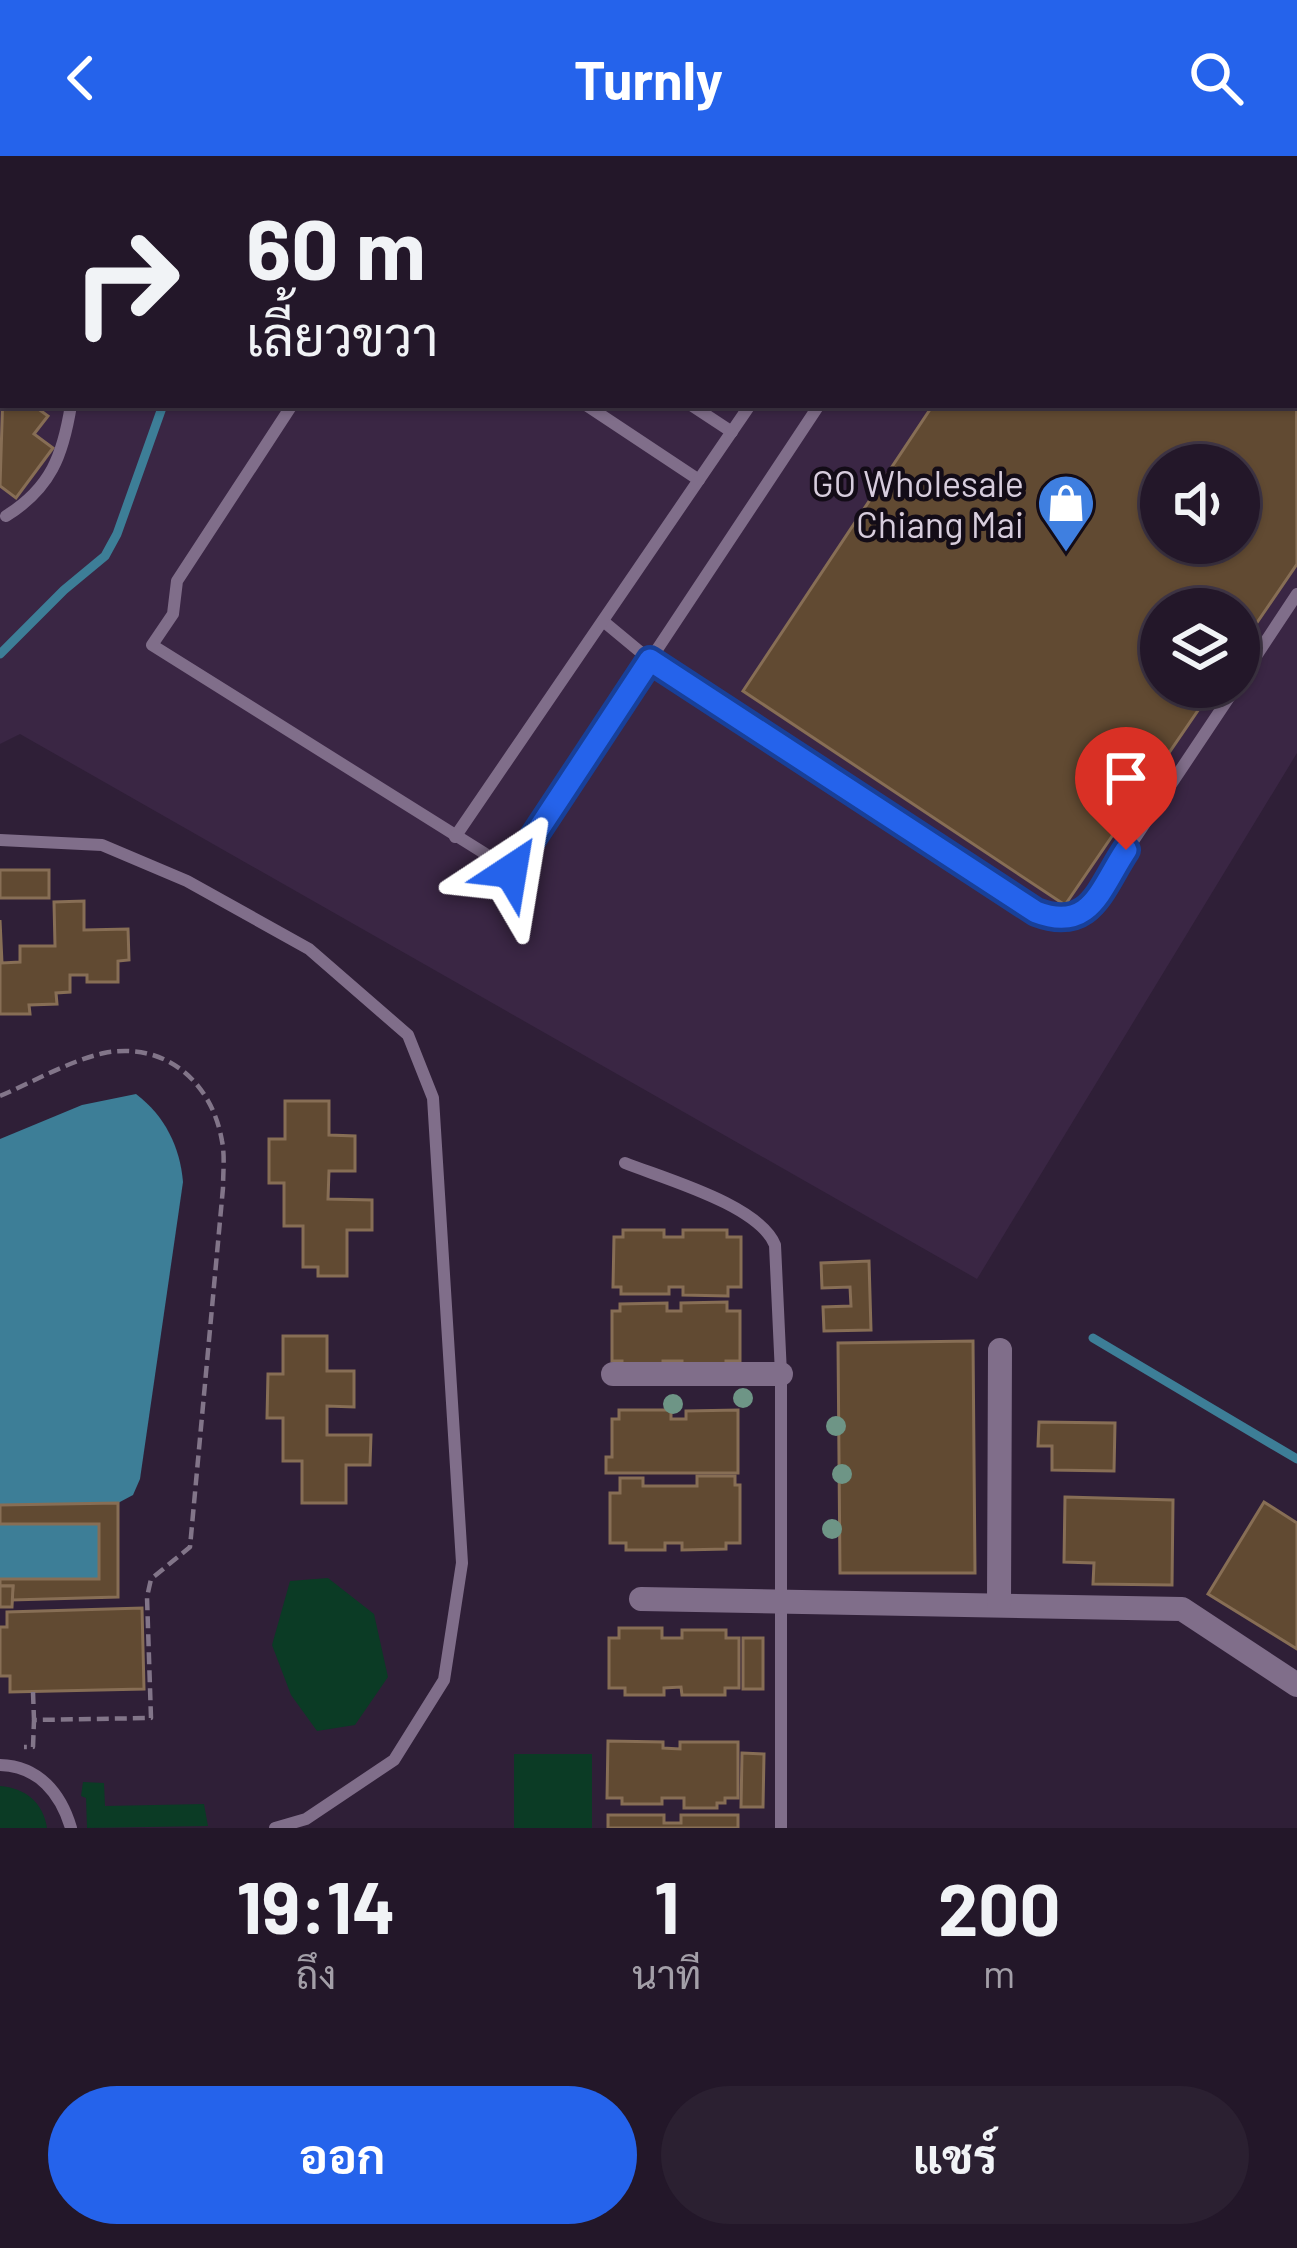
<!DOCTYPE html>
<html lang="th">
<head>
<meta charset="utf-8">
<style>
  :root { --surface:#231729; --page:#2b2031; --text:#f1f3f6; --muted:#a39fa8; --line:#403646; --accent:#2563eb }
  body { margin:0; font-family:Barlow,Sarabun,sans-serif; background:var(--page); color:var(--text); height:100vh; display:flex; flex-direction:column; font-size:45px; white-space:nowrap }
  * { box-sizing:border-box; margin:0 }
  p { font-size:39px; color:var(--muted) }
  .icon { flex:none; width:66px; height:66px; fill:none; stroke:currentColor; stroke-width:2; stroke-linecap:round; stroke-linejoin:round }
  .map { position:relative; height:1672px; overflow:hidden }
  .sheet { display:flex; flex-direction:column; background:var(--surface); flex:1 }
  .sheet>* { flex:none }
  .guide { position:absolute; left:0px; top:0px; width:1299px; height:252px; box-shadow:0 3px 9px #0004,0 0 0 3px var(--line); background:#231729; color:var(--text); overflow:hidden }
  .fabs { position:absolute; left:1140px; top:288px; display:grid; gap:24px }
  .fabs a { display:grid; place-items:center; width:120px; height:120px; border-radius:50%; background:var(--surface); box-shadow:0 3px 9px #0004,0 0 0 3px var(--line); font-size:60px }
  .pin { position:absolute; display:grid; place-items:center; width:102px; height:102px; color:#fff; margin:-123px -51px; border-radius:50% 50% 50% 0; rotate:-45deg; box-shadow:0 0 12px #0007 }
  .pin .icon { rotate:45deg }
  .me { position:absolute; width:132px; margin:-66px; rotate:33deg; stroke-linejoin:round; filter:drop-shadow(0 0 9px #0008) }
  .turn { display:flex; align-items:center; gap:42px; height:252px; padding:0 48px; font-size:54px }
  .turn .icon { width:156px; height:156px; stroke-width:2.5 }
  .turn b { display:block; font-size:84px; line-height:102px }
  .eta { display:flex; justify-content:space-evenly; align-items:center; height:204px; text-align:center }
  .eta b { font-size:72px; font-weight:700; line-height:84px }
  .cta { display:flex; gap:24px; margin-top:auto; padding:24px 48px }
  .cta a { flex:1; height:138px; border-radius:72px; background:var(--accent); color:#fff; font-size:48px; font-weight:700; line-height:138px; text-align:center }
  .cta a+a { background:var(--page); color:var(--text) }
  header { display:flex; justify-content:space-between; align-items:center; height:156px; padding:0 48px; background:var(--accent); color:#fff; font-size:54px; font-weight:700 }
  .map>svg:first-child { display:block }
  .built { fill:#3a2644; fill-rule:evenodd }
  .green { fill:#0b3b25 }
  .water { fill:#3d7e97 }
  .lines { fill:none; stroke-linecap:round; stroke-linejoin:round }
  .stream { stroke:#3d7e97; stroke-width:9 }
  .building { fill:#614a32; stroke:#876e55; stroke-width:3; fill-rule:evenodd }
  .path { stroke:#827589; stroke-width:4.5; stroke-dasharray:12 6; stroke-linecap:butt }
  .lane { stroke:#806e8a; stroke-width:12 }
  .street { stroke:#806e8a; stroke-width:24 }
  .tree { fill:#6e9586 }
  .route-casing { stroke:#184099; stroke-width:30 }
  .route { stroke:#2563eb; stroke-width:21 }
  .labels { text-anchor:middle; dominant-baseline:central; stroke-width:9; stroke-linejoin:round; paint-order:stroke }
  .poi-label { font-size:36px; fill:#d7cddd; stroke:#130c17; text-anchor:end }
</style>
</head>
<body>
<header><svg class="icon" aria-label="back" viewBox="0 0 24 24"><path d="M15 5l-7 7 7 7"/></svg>Turnly<svg class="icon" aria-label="search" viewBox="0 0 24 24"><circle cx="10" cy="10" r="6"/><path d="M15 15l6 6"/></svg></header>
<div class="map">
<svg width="1297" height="1672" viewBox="0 0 1297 1672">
  <rect width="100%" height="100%" fill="#2f1f37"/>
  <path class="built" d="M 0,0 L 1297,0 L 1297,597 L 977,1123 L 20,578 L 0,588 ZM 3,3 L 1296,3 L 1296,249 L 3,249 ZM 1161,309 L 1239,309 L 1239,387 L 1161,387 ZM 1161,453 L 1239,453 L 1239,531 L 1161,531 Z"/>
  <g class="green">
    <path d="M 328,1422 L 374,1458 L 388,1521 L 355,1569 L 317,1575 L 291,1539 L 272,1489 L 290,1425 Z"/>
    <rect x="514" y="1598" width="78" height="74"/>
    <path d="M 83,1626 L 104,1627 L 105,1650 L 204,1648 L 208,1670 L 87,1672 L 86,1642 L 81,1640 Z"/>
    <path d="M 0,1630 C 25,1632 43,1646 47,1672 L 0,1672 Z"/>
  </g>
  <g class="water">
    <path d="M 136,938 C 165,960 180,991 183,1026 L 140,1323 L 133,1339 L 118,1347 L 0,1349 L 0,983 L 82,949 Z"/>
    <rect x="0" y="1368" width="99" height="55"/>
  </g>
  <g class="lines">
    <g class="stream">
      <path d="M 343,3 L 345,0"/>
      <path d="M 0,498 L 64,434 L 105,400 L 117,378 L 163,249"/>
      <path d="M 1093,1182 L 1297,1303"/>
    </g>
  </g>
  <g class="building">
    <path d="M 43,0 L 291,0 L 291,3 Z"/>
    <path d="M 1099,0 L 1240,0 L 1244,3 L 1097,3 Z"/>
    <path d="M 1296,40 L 1297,408 L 1239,493 L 1239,453 L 1161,453 L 1161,531 L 1214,531 L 1065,749 L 743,535 L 933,249 L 1296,249 ZM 1161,309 L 1239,309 L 1239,387 L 1161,387 Z"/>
    <path d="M 3,235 L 3,249 L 33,249 L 48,260 L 34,278 L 53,292 L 16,342 L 0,330 Z"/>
    <rect x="0" y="714" width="49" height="28"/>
    <path d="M 84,745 L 84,774 L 128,773 L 129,804 L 118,805 L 118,826 L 87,826 L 87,819 L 70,819 L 70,836 L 56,837 L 57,848 L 29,849 L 30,858 L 0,858 L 0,764 L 2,807 L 20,806 L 20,790 L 55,790 L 54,746 Z"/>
    <path d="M 285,945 L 329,945 L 329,979 L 355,980 L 355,1015 L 329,1015 L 328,1043 L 372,1044 L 372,1074 L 347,1074 L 347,1120 L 318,1120 L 318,1111 L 303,1111 L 303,1070 L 284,1070 L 284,1027 L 269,1027 L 269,983 L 285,983 Z"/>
    <path d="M 623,1074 L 664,1074 L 664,1081 L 683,1081 L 683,1074 L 727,1074 L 727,1081 L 741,1081 L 741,1131 L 728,1131 L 728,1140 L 683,1139 L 683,1131 L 669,1131 L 669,1138 L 621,1138 L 621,1131 L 613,1131 L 614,1081 L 623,1081 Z"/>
    <path d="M 869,1105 L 871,1174 L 824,1175 L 823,1151 L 851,1150 L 850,1131 L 822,1132 L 821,1107 Z"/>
    <path d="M 727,1146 L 727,1155 L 740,1155 L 740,1205 L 726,1205 L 726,1212 L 682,1212 L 682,1205 L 663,1205 L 663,1212 L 622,1212 L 622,1205 L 612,1205 L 612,1155 L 620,1155 L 620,1148 L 667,1147 L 667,1155 L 681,1155 L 681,1147 Z"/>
    <path d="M 283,1180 L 327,1180 L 327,1215 L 354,1215 L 354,1251 L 327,1250 L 327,1279 L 371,1279 L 370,1309 L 346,1309 L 346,1347 L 302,1347 L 302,1305 L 283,1305 L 283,1262 L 267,1262 L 268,1218 L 283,1218 Z"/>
    <path d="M 973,1185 L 975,1417 L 840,1417 L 838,1187 Z"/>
    <path d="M 619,1254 L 671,1254 L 671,1263 L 686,1263 L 686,1255 L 738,1254 L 738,1317 L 606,1317 L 606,1301 L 612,1301 L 612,1263 L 619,1263 Z"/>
    <path d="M 1039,1266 L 1115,1267 L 1114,1315 L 1052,1314 L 1052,1290 L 1038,1290 Z"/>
    <path d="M 697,1320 L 735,1320 L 735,1329 L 740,1329 L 740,1387 L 726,1387 L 726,1393 L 682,1394 L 682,1387 L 665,1387 L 665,1394 L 626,1394 L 626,1387 L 610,1387 L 610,1337 L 620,1337 L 620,1322 L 643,1322 L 643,1330 L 697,1330 Z"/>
    <path d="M 1065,1341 L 1173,1344 L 1172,1429 L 1093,1428 L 1094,1407 L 1064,1406 Z"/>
    <path d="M 1264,1346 L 1297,1367 L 1297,1493 L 1208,1438 Z"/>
    <path d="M 118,1347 L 118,1441 L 12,1444 L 13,1430 L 0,1430 L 0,1423 L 99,1423 L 99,1368 L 0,1368 L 0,1349 Z"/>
    <path d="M 0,1430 L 13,1430 L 12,1451 L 0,1451 Z"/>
    <path d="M 142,1452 L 144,1533 L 10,1536 L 10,1520 L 0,1520 L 0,1471 L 7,1471 L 7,1456 Z"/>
    <path d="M 619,1472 L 662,1472 L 662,1482 L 682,1482 L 682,1474 L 726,1474 L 726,1482 L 739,1482 L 739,1532 L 725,1532 L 725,1539 L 682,1539 L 681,1531 L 664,1532 L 664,1539 L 625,1539 L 625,1532 L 609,1532 L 609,1482 L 619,1482 Z"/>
    <rect x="743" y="1482" width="20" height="51"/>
    <path d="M 608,1585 L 663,1586 L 663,1592 L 680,1593 L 680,1586 L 738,1586 L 738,1642 L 725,1642 L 725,1647 L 717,1647 L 717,1652 L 684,1652 L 684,1642 L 662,1642 L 662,1648 L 622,1648 L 622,1642 L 607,1642 Z"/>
    <path d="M 742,1597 L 764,1598 L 763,1651 L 741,1651 Z"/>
    <path d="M 608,1659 L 664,1659 L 664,1667 L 681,1667 L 681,1659 L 738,1659 L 738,1672 L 608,1672 Z"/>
  </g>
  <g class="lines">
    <g class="path">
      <path d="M 0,940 C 33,926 69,905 104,897 C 165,885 212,926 222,985 C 225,1000 223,1017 223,1032 L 190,1391 L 151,1423 L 147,1441 L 151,1562 L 34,1564 L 33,1591 L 24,1591"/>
      <path d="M 33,1536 L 34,1564"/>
    </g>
    <g class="lane">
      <path d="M 3,0 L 4,3"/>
      <path d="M 1294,0 L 1297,2"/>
      <path d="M 16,3 L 16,0"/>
      <path d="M 294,3 L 296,0"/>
      <path d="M 498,3 L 500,0"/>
      <path d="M 915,3 L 917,0"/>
      <path d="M 983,3 L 985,0"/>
      <path d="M 292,249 L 177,425 L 173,458 L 152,489 L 511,714 L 819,249"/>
      <path d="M 586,249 L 699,324"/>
      <path d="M 691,249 L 732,276"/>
      <path d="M 6,360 C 51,332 63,299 71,249"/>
      <path d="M 603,465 L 650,504 L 1036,756 C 1057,764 1072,768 1089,751 L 1236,531"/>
      <path d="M 1239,526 L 1297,438"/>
      <path d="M 455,681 L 750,249"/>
      <path d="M 0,684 L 102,689 L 187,725 L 309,793 L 408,879 L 433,942 L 462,1407 L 444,1524 L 394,1604 L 306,1663 L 275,1672"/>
      <path d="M 625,1007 C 665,1023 759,1049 775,1089 L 781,1218 L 781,1672"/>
      <path d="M 0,1609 C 39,1610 61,1638 71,1672"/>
    </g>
    <g class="street">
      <path d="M 613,1218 L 781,1218"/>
      <path d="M 641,1443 L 1182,1453 L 1297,1529"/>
      <path d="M 999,1447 L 1000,1194"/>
    </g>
  </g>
  <g class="tree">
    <circle cx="743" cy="1242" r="10"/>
    <circle cx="673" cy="1248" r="10"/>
    <circle cx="836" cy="1270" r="10"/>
    <circle cx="842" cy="1318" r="10"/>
    <circle cx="832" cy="1373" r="10"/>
  </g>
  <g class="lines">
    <g class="route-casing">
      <path id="route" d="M 511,715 L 650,504 L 1036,756 C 1091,777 1100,733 1126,694"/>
    </g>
    <use href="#route" class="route"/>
  </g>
  <defs>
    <g id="shop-pin" transform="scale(3)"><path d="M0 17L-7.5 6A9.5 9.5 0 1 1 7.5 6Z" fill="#3f7fe0" stroke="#130c17"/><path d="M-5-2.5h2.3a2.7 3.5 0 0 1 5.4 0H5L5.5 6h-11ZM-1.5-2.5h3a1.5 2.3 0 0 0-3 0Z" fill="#fff"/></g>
  </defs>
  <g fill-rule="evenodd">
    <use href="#shop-pin" x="1066" y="347"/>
  </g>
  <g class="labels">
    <g class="poi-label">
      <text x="1024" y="326">GO Wholesale<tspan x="1024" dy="41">Chiang Mai</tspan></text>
    </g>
  </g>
</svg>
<div class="fabs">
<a><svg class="icon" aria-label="sound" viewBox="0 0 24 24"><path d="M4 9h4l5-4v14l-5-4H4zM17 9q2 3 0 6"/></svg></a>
<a><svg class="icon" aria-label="layers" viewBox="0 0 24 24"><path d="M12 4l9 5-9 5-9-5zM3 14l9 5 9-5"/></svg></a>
</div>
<div class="pin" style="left:1126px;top:694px;background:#d93025"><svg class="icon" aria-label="arrive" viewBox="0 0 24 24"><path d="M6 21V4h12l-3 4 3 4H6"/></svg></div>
<svg class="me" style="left:511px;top:715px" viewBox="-20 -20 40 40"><path d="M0-17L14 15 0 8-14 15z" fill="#2563eb" stroke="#fff" stroke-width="4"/></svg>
<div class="guide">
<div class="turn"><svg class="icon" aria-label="right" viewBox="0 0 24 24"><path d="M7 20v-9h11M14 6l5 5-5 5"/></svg><div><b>60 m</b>เลี้ยวขวา</div></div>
</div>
</div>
<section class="sheet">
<div class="eta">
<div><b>19:14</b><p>ถึง</p></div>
<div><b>1</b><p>นาที</p></div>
<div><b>200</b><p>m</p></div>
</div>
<div class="cta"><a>ออก</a><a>แชร์</a></div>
</section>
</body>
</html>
